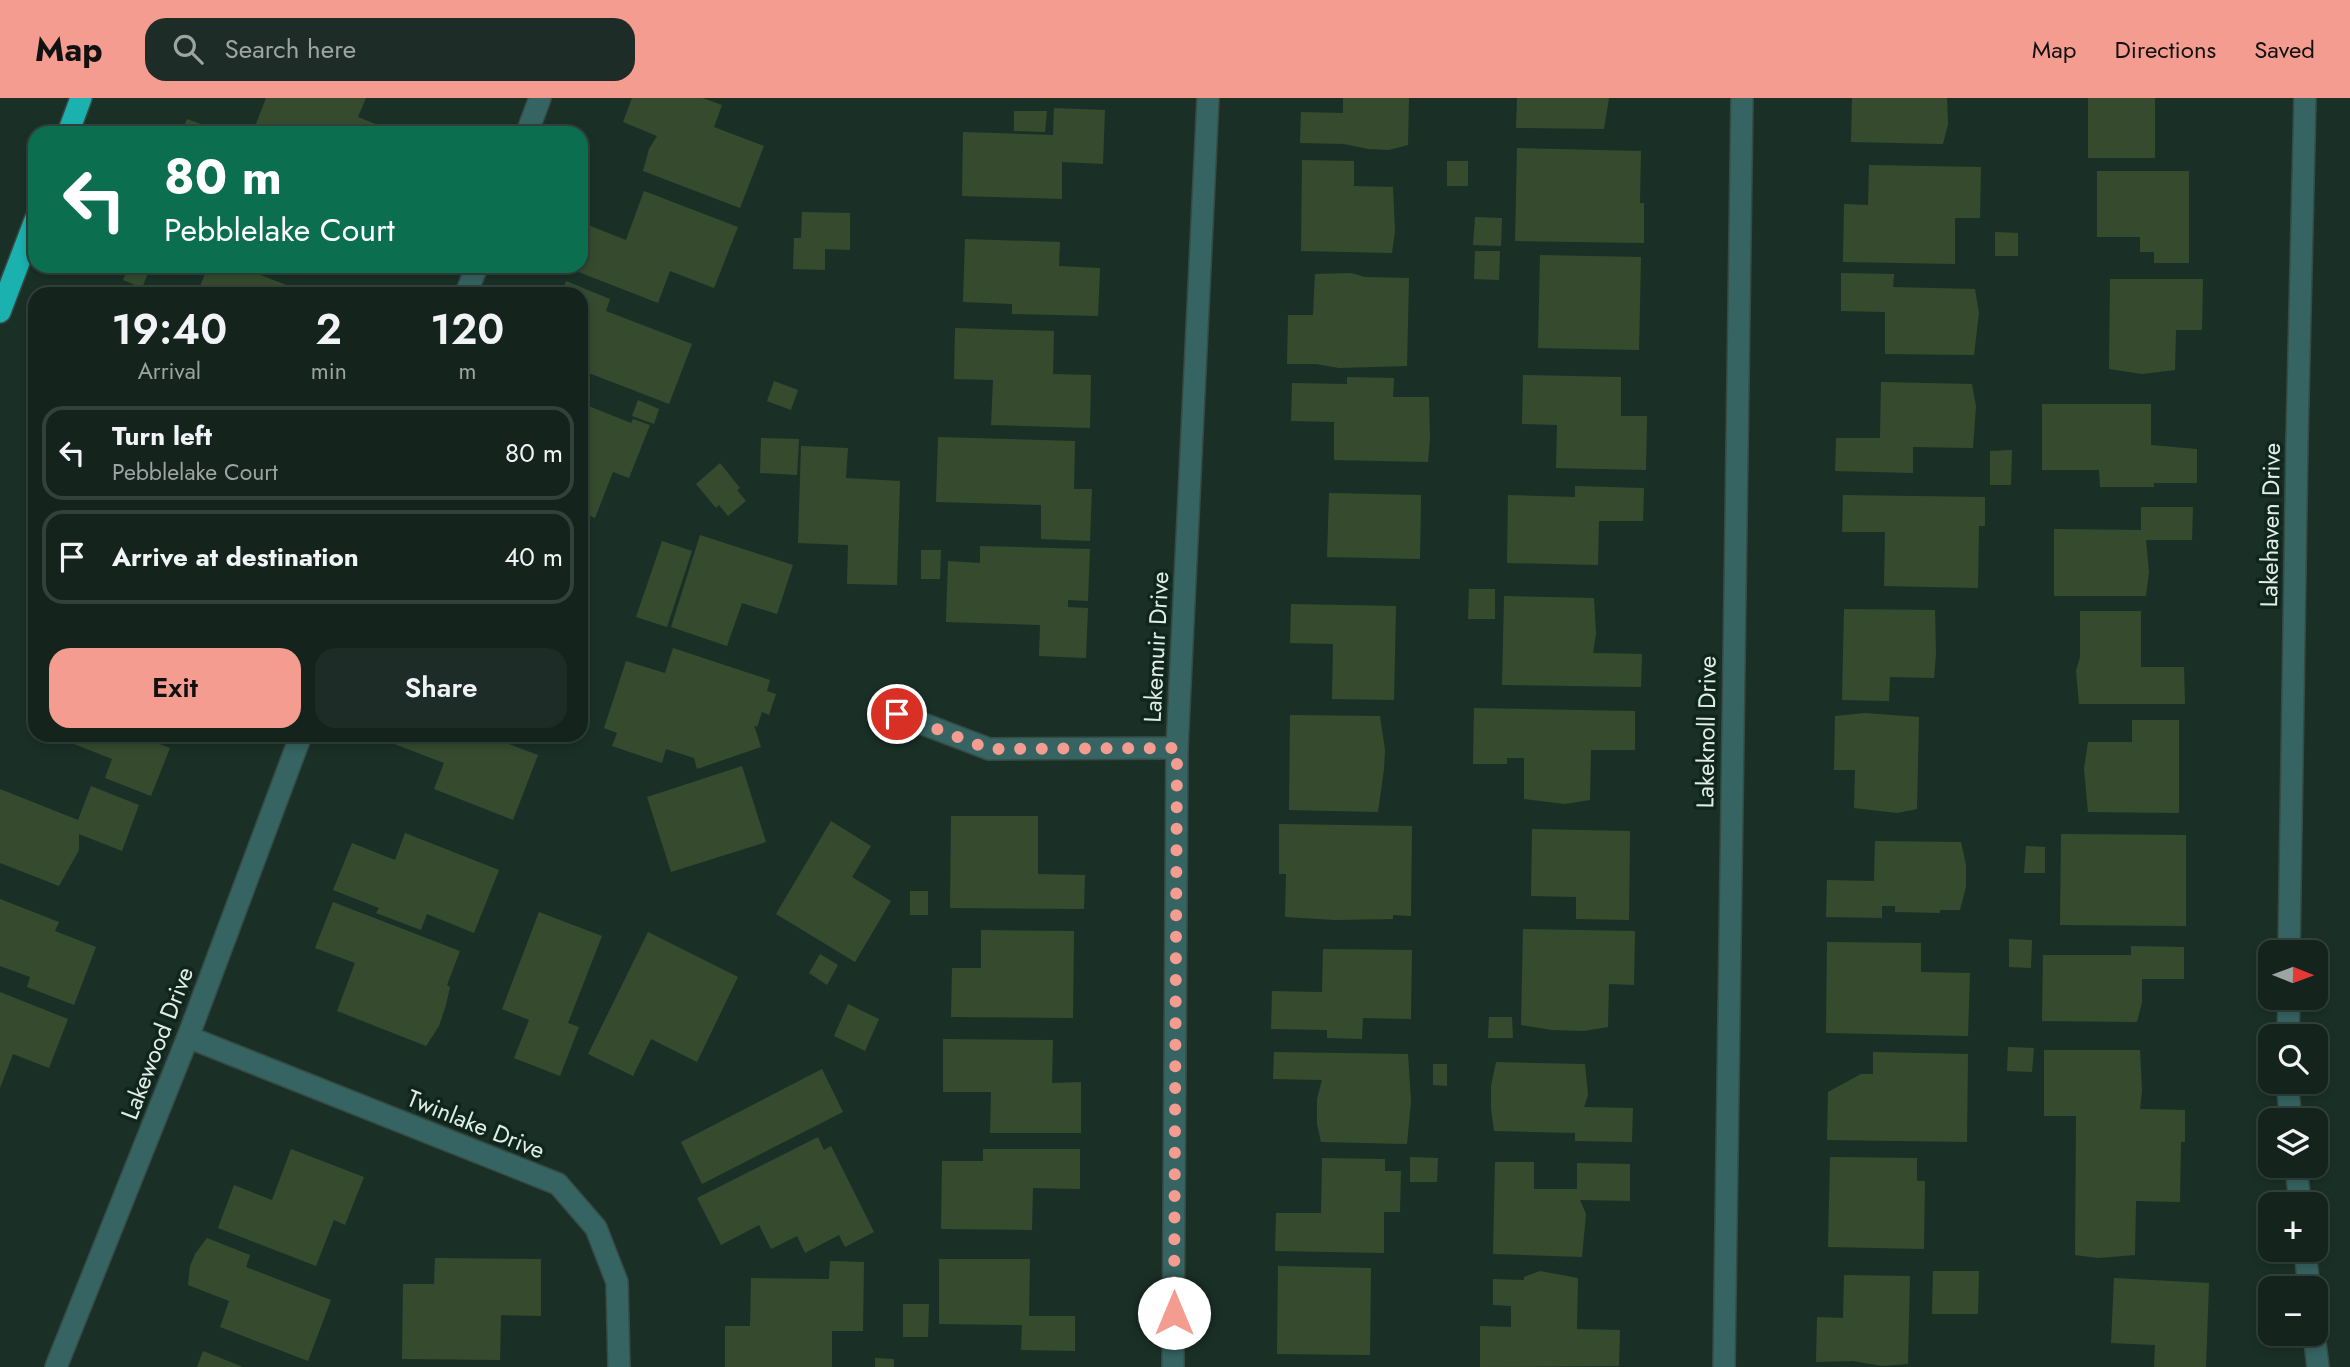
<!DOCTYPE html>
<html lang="en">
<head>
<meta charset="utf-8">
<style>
  :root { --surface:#14241d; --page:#1d2c26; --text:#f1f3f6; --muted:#9da4a4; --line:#33413b; --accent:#f59c91 }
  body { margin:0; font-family:Jost,sans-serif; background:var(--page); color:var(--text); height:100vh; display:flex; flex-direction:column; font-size:26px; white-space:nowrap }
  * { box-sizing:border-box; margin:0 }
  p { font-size:23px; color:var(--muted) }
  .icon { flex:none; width:38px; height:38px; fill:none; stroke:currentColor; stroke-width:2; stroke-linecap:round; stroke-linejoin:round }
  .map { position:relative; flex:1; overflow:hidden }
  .panel { position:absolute; left:28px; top:189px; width:560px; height:455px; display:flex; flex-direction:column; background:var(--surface); border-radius:21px; box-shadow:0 4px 10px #0003,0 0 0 2px var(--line) }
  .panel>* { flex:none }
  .guide { position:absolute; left:28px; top:28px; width:560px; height:147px; border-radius:21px; box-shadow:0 4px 10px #0003,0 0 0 2px var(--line); background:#0b6e4f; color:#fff; overflow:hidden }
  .needle { width:46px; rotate:91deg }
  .tools { position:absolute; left:2258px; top:842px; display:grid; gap:14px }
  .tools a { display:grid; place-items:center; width:70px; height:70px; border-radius:14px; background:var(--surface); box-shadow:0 4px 10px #0003,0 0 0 2px var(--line); font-size:35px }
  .pin { position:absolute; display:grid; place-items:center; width:60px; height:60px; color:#fff; margin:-30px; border:4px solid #fff; border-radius:50%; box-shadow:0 2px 7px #0007 }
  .me { position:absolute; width:77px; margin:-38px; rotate:0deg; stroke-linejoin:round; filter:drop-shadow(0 0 5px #0008) }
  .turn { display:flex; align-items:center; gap:24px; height:147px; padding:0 21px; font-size:32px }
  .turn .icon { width:91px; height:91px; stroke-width:2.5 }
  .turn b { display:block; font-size:49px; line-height:60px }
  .eta { display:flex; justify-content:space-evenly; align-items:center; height:119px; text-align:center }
  .eta b { font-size:42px; font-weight:600; line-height:49px }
  .button { display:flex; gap:14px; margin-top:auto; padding:14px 21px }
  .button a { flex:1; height:80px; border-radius:21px; background:var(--accent); color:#111; font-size:28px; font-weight:600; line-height:80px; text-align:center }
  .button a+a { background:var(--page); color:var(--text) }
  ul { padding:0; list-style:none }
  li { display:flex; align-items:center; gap:21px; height:94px; margin:0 14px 10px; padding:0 7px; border:4px solid var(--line); border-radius:21px }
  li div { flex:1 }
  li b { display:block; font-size:26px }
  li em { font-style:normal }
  header { display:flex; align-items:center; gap:42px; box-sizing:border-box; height:98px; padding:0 35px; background:var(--accent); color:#111 }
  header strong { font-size:33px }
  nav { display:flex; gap:38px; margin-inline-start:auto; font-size:24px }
  .search { width:490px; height:63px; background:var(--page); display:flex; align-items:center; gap:18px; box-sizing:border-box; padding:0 24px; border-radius:21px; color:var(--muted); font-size:26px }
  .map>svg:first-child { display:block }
  .building { fill:#364b2e }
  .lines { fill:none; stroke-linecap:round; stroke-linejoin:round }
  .street-casing { stroke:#364b42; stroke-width:24 }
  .highway-casing { stroke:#364b42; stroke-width:24 }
  .street { stroke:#356462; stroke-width:21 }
  .highway { stroke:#1ab1ae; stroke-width:21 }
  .route { stroke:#f59c91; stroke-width:12; stroke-dasharray:0 21.6 }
  .labels { text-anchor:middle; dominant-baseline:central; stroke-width:7; stroke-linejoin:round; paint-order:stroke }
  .street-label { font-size:24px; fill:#e1eee7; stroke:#10261d }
</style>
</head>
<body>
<header>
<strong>Map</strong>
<div class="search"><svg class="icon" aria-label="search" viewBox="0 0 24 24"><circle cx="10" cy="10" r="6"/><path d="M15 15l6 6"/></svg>Search here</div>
<nav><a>Map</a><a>Directions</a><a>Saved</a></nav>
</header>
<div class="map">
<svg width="2350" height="1269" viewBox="0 0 2350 1269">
  <rect width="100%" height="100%" fill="#1a3027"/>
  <g class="building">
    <path d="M 266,0 L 366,0 L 358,19 L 398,35 L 263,35 L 254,31 Z"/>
    <path d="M 632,0 L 703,0 L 722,7 L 714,29 L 764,48 L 740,110 L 643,73 L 649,51 L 657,38 L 623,24 Z"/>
    <path d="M 1343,0 L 1409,0 L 1408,47 L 1389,52 L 1368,51 L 1344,46 L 1300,45 L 1301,14 L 1343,15 Z"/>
    <path d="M 1517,0 L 1609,0 L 1604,31 L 1516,30 Z"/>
    <path d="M 1852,0 L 1947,0 L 1948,26 L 1943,46 L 1851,44 Z"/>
    <rect x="2088" y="0" width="67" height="60"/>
    <path d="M 1054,10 L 1105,12 L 1103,66 L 1062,64 L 1062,101 L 962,98 L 963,34 L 1053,37 Z"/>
    <path d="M 1014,13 L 1047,13 L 1045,34 L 1014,33 Z"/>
    <path d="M 187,21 L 201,26 L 198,35 L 181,35 Z"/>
    <path d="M 1517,50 L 1641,53 L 1640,105 L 1644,105 L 1644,145 L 1515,143 Z"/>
    <path d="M 1302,62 L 1354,63 L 1354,88 L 1393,89 L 1395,133 L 1392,155 L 1301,153 Z"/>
    <rect x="1447" y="63" width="21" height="25"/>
    <path d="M 1869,67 L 1981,69 L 1980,120 L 1955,120 L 1955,166 L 1843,164 L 1844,106 L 1868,107 Z"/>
    <path d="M 2097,73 L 2189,73 L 2189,165 L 2154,165 L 2154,154 L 2140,154 L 2140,139 L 2097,139 Z"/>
    <path d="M 644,93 L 738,129 L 714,190 L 670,173 L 658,205 L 563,168 L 581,168 L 583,125 L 626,142 Z"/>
    <path d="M 802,114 L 850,115 L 850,152 L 825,151 L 825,172 L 793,171 L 794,140 L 801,140 Z"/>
    <path d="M 1475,119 L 1502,120 L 1501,148 L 1473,147 Z"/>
    <path d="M 1995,134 L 2018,135 L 2018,158 L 1995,158 Z"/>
    <path d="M 965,141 L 1060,144 L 1059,168 L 1100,170 L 1098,218 L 1012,216 L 1012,206 L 963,204 Z"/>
    <path d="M 1475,153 L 1500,153 L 1499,182 L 1474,181 Z"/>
    <path d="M 1540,157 L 1641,159 L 1639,252 L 1538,250 Z"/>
    <path d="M 129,168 L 151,168 L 142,190 L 123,182 Z"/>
    <path d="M 208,168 L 237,168 L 302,193 L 301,196 L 197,196 Z"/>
    <path d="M 1351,175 L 1365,179 L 1409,180 L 1407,268 L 1339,270 L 1316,266 L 1287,266 L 1288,217 L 1313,217 L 1315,176 Z"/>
    <path d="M 1841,175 L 1894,176 L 1893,189 L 1975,191 L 1979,215 L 1974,257 L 1885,256 L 1885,214 L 1841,213 Z"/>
    <path d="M 2110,181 L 2203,181 L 2202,232 L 2176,232 L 2175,272 L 2142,276 L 2109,271 Z"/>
    <path d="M 566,183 L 610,201 L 606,213 L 692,246 L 669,306 L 581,272 L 581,196 L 561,196 Z"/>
    <path d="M 955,230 L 1054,233 L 1053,276 L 1091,277 L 1090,330 L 991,327 L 993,282 L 954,281 Z"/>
    <path d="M 1523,277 L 1621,279 L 1621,318 L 1647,318 L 1646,372 L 1556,370 L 1557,327 L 1522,326 Z"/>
    <path d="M 1347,279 L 1394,280 L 1393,299 L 1429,299 L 1430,340 L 1428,364 L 1334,362 L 1334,324 L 1291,323 L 1292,285 L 1347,286 Z"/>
    <path d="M 774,283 L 798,292 L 791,312 L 767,303 Z"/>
    <path d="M 1881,284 L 1972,286 L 1976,308 L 1973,350 L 1913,349 L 1913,375 L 1835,373 L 1836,340 L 1880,340 Z"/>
    <path d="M 638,302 L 659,311 L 654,326 L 632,318 Z"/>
    <path d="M 581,305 L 631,325 L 633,321 L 650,327 L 629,380 L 613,374 L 595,420 L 581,414 Z"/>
    <path d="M 2042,306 L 2151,306 L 2151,347 L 2197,351 L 2197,385 L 2154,385 L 2154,389 L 2100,389 L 2099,372 L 2042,372 Z"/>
    <path d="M 938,339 L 1075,343 L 1074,391 L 1092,391 L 1090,443 L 1041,441 L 1041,407 L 936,404 Z"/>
    <path d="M 761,340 L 799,341 L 797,377 L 760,375 Z"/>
    <path d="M 801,348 L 848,350 L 846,380 L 900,383 L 897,487 L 847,486 L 848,447 L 798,445 Z"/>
    <path d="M 2012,352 L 2011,387 L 1990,387 L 1990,353 Z"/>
    <path d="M 720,365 L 740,390 L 737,392 L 746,403 L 728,418 L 719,407 L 716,410 L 696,386 Z"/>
    <path d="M 1575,388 L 1644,390 L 1643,423 L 1599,423 L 1598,467 L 1507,465 L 1508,397 L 1575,399 Z"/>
    <path d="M 1329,395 L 1421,397 L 1420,461 L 1327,459 Z"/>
    <path d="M 1843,397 L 1985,399 L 1985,428 L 1979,428 L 1978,490 L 1884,488 L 1885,434 L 1842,434 Z"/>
    <path d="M 2141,409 L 2193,409 L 2192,442 L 2146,442 L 2149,474 L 2146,498 L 2054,498 L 2054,431 L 2141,432 Z"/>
    <path d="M 700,437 L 793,467 L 777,516 L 742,505 L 727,548 L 671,529 Z"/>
    <path d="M 662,443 L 692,453 L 667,529 L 636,519 Z"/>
    <path d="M 980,448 L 1090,451 L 1088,503 L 1068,502 L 1068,509 L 1088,510 L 1086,560 L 1039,558 L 1040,527 L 946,524 L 948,463 L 980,465 Z"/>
    <path d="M 921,452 L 941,452 L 940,481 L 921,481 Z"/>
    <path d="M 1469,491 L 1495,491 L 1495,521 L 1468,521 Z"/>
    <path d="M 1504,498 L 1594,500 L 1596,536 L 1593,555 L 1642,556 L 1641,589 L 1502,587 Z"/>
    <path d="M 1291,506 L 1396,508 L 1394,602 L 1332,601 L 1333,546 L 1290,545 Z"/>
    <path d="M 1844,511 L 1935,512 L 1936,556 L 1934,580 L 1890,579 L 1889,603 L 1842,602 Z"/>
    <path d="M 2080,513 L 2141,513 L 2141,569 L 2184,569 L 2185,606 L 2079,606 L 2076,573 L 2080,559 Z"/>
    <path d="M 673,550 L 770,582 L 767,593 L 776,596 L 769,617 L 762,614 L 757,629 L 754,627 L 761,649 L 697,671 L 694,660 L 666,651 L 662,665 L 612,648 L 617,635 L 604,630 L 626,563 L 665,575 Z"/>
    <path d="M 1474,610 L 1635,613 L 1635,652 L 1591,652 L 1590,702 L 1565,706 L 1524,701 L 1524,660 L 1507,660 L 1507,666 L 1473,666 Z"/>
    <path d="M 1865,615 L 1919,619 L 1917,711 L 1897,715 L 1854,710 L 1855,672 L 1834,672 L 1835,618 Z"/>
    <path d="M 1290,617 L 1380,618 L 1385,652 L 1384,671 L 1378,714 L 1289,712 Z"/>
    <path d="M 2132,622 L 2179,622 L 2179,715 L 2088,714 L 2084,671 L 2088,644 L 2132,644 Z"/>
    <path d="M 51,637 L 136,637 L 170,650 L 151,698 L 105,680 L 112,661 Z"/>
    <path d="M 392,637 L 494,637 L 493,640 L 538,657 L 513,722 L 434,691 L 444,665 L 389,644 Z"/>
    <path d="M 742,668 L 766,744 L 671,774 L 647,699 Z"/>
    <path d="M 91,688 L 139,707 L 122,753 L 79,736 L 79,752 L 59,788 L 0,765 L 0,691 L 78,722 Z"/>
    <path d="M 951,718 L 1038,718 L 1038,776 L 1085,777 L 1084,811 L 950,810 Z"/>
    <path d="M 831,723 L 871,748 L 852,779 L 891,803 L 855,864 L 776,816 Z"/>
    <path d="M 1279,726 L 1412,728 L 1411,818 L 1393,817 L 1393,821 L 1335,822 L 1285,819 L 1286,776 L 1279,776 Z"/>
    <path d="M 1532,731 L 1630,733 L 1629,822 L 1576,821 L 1576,799 L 1531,798 Z"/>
    <path d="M 405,735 L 499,772 L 474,835 L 427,816 L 421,832 L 376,815 L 379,810 L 333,792 L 352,745 L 395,762 Z"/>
    <path d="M 2061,736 L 2186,737 L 2186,828 L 2060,827 Z"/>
    <path d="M 1875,743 L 1961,744 L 1966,767 L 1966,789 L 1960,812 L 1940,812 L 1940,815 L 1895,814 L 1895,808 L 1882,808 L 1882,820 L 1826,819 L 1827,782 L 1874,783 Z"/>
    <path d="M 2026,748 L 2045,749 L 2045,775 L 2024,775 Z"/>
    <rect x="910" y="793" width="18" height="24"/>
    <path d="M 0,801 L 59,824 L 55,833 L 96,849 L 74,907 L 27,889 L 30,879 L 0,868 Z"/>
    <path d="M 333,804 L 460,853 L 447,887 L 450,889 L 446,907 L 439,928 L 426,948 L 337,913 L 355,865 L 315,850 Z"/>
    <path d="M 539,814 L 602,838 L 568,925 L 579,929 L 560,978 L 514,960 L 529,922 L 502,911 Z"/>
    <path d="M 1523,831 L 1635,833 L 1634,887 L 1609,886 L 1608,929 L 1584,933 L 1552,932 L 1521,927 Z"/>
    <path d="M 981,832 L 1074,833 L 1073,920 L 951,919 L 952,870 L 981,870 Z"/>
    <path d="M 648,834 L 738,879 L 697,964 L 651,941 L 633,978 L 588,956 Z"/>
    <path d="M 2009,841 L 2032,842 L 2031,870 L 2009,869 Z"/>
    <path d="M 1827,844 L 1921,845 L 1921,874 L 1970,875 L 1968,938 L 1826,935 Z"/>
    <path d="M 2131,848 L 2184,849 L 2184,881 L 2142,881 L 2142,904 L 2137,924 L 2042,923 L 2043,857 L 2131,857 Z"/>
    <path d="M 1323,851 L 1412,852 L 1411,921 L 1363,920 L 1362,941 L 1327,940 L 1327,932 L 1271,931 L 1272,893 L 1322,894 Z"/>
    <path d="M 820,856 L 838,867 L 827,887 L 809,875 Z"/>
    <path d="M 0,894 L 68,921 L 49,970 L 13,956 L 0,990 Z"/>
    <path d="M 848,906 L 879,921 L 865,953 L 834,938 Z"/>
    <path d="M 1489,919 L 1512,919 L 1513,940 L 1488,940 Z"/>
    <path d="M 943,941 L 1053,942 L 1052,985 L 1081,984 L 1081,1035 L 990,1035 L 991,994 L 943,994 Z"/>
    <path d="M 2008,949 L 2034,950 L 2032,974 L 2007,973 Z"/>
    <path d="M 2044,952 L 2140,952 L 2142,993 L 2140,1011 L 2185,1012 L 2185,1044 L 2181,1044 L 2180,1104 L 2136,1103 L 2135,1157 L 2098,1160 L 2075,1157 L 2076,1018 L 2044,1018 Z"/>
    <path d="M 1274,954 L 1408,956 L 1411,1004 L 1407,1046 L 1321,1044 L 1317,1026 L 1317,1001 L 1322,982 L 1273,981 Z"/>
    <path d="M 1873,954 L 1968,956 L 1967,1044 L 1827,1042 L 1828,994 L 1861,976 L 1873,976 Z"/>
    <path d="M 1496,964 L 1585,966 L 1588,997 L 1584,1009 L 1633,1010 L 1632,1044 L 1575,1043 L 1575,1035 L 1494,1033 L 1491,1010 L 1491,988 Z"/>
    <path d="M 1433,966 L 1447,966 L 1447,988 L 1433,987 Z"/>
    <path d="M 822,971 L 843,1014 L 702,1086 L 681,1044 Z"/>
    <path d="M 818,1039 L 824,1052 L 831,1048 L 874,1134 L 845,1149 L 839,1137 L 805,1155 L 797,1138 L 771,1151 L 759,1127 L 721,1147 L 697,1100 Z"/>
    <path d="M 291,1051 L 364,1079 L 345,1127 L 334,1122 L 316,1168 L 218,1130 L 234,1087 L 272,1102 Z"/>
    <path d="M 983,1051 L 1080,1051 L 1080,1091 L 1033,1090 L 1032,1132 L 941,1131 L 942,1063 L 983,1063 Z"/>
    <path d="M 1410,1059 L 1438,1060 L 1437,1084 L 1410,1084 Z"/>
    <path d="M 1830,1059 L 1917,1060 L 1917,1083 L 1925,1083 L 1924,1151 L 1828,1149 Z"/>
    <path d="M 1322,1060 L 1385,1061 L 1385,1073 L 1401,1073 L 1400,1114 L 1384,1114 L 1384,1155 L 1275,1153 L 1276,1115 L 1321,1115 Z"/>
    <path d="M 1495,1064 L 1534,1064 L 1534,1091 L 1577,1091 L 1577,1065 L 1630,1066 L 1630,1103 L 1580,1102 L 1586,1116 L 1582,1159 L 1493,1156 Z"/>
    <path d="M 207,1140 L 250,1157 L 246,1169 L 331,1202 L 308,1263 L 220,1229 L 229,1203 L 188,1187 L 190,1168 L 195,1156 Z"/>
    <path d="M 435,1160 L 541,1161 L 541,1218 L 501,1217 L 500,1262 L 402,1261 L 403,1186 L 434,1186 Z"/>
    <path d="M 939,1161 L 1030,1161 L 1029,1218 L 1075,1218 L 1075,1253 L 1021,1252 L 1022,1227 L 939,1226 Z"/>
    <path d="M 830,1163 L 864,1164 L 863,1233 L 832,1233 L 832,1269 L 725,1269 L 725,1228 L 750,1228 L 751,1180 L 829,1181 Z"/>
    <path d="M 1278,1168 L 1371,1170 L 1370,1257 L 1277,1256 Z"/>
    <path d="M 1540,1173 L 1578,1180 L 1577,1231 L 1620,1232 L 1619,1268 L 1480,1269 L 1480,1228 L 1511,1229 L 1511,1208 L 1493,1207 L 1493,1181 L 1524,1182 L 1524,1179 Z"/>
    <path d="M 1933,1173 L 1979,1173 L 1978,1216 L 1932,1216 Z"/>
    <path d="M 1844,1177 L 1910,1178 L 1908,1266 L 1882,1268 L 1853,1263 L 1816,1264 L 1817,1219 L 1843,1220 Z"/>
    <path d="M 2114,1180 L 2209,1185 L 2206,1269 L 2154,1269 L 2155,1247 L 2111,1245 Z"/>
    <path d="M 903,1206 L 929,1206 L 928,1239 L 903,1239 Z"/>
    <path d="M 203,1253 L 243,1269 L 197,1269 Z"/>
    <path d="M 875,1260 L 894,1261 L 894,1269 L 875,1269 Z"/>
  </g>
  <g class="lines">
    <g class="street-casing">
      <g id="street">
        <path d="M 527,35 L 540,0"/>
        <path d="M 466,196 L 477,168"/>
        <path d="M 897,616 L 989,651 L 1177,650"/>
        <path d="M 2289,854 L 2297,341 L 2305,0"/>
        <path d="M 2288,938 L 2289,900"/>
        <path d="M 188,939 L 558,1086 L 596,1130 L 617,1184 L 619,1269"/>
        <path d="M 2287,984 L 2291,1022"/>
        <path d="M 2296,1068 L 2300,1106"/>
        <path d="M 2305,1152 L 2309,1190"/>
        <path d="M 2314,1236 L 2318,1269"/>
        <path d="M 56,1269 L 188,939 L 301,637"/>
        <path d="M 1173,1269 L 1177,650 L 1208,0"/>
        <path d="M 1724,1269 L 1742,0"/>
      </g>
    </g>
    <g class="highway-casing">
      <g id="highway">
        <path d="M 68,35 L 81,0"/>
        <path d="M 0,214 L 35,122"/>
      </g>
    </g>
    <use href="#street" class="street"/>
    <use href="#highway" class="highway"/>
  </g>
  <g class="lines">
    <path class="route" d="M 897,616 L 989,651 L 1177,650 L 1174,1215"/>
  </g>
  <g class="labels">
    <g class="street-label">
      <text transform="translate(2270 427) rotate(-89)">Lakehaven Drive</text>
      <text transform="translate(1156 549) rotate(-87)">Lakemuir Drive</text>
      <text transform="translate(1706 634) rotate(-89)">Lakeknoll Drive</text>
      <text transform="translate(157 945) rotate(-69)">Lakewood Drive</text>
      <text transform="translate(476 1026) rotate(22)">Twinlake Drive</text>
    </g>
  </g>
</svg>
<div class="tools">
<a><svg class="needle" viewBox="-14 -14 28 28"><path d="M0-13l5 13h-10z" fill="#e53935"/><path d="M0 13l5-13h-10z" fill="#9da4a4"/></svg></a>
<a><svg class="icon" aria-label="search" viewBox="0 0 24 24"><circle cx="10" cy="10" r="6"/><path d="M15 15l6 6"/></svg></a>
<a><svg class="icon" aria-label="layers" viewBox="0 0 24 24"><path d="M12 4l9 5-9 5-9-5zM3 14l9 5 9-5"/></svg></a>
<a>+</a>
<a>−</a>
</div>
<div class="pin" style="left:897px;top:616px;background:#d93025"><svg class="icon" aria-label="arrive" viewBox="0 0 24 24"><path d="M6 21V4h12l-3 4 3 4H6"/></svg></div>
<svg class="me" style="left:1174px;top:1215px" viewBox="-20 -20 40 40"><circle r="19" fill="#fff"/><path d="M0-13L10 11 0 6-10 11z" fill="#f59c91"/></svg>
<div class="guide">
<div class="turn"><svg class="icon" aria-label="left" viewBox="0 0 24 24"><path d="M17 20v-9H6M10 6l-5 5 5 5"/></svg><div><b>80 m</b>Pebblelake Court</div></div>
</div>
<section class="panel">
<div class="eta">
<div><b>19:40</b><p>Arrival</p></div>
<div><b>2</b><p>min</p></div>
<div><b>120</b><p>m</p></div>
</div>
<ul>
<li><svg class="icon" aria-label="left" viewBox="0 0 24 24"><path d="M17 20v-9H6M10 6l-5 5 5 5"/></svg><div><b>Turn left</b><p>Pebblelake Court</p></div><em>80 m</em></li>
<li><svg class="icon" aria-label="arrive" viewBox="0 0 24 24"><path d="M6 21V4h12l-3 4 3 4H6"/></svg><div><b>Arrive at destination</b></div><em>40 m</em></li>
</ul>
<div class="button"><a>Exit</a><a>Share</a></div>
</section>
</div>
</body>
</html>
